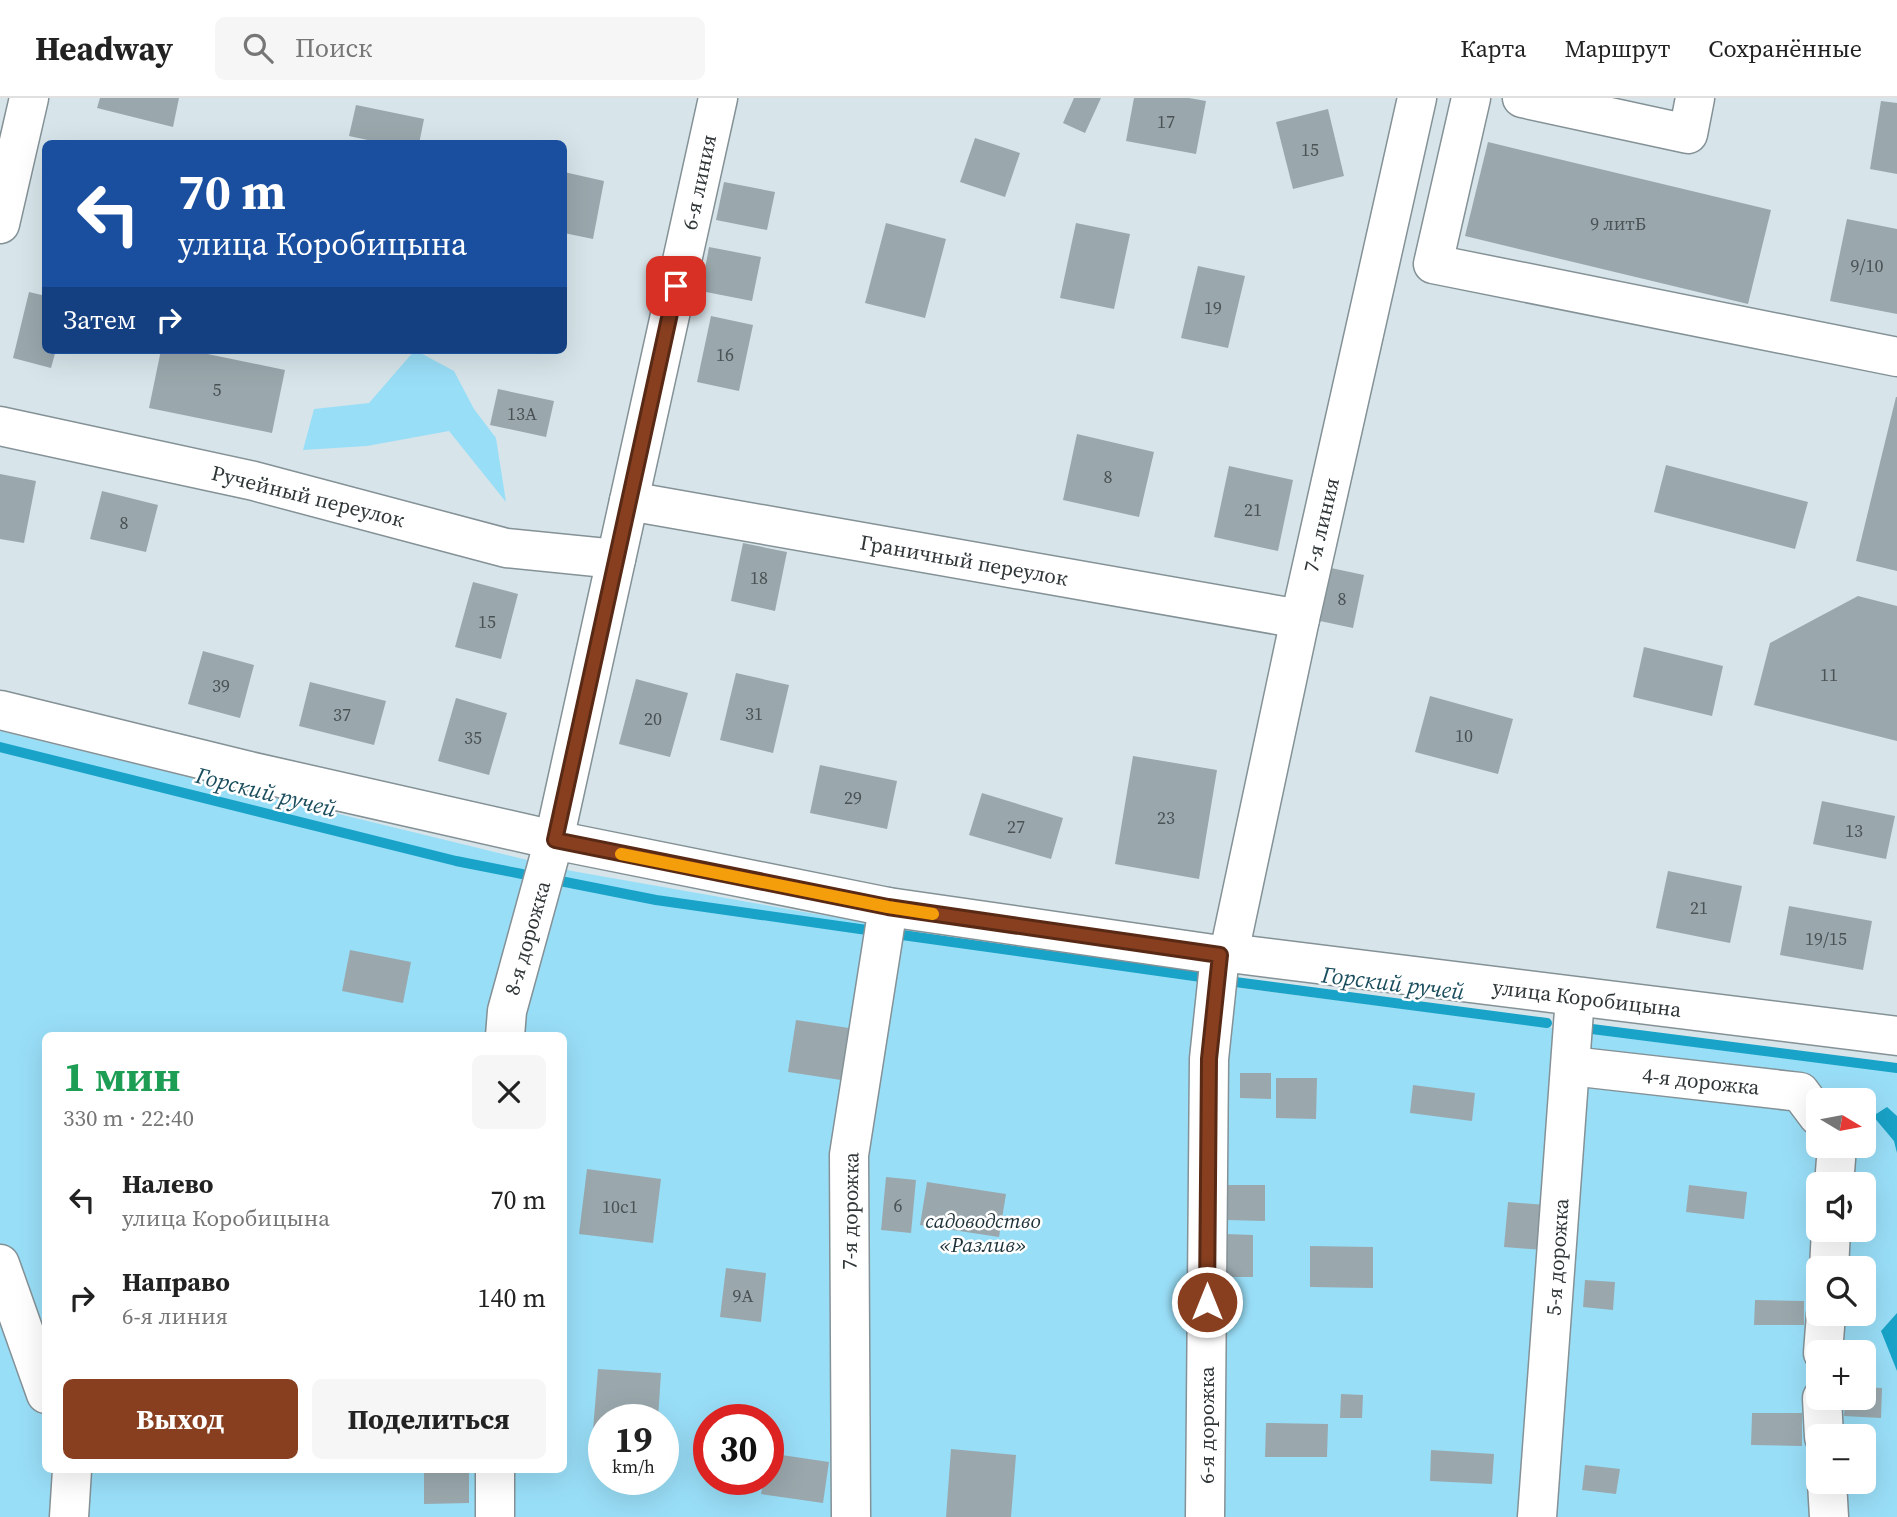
<!DOCTYPE html>
<html lang="ru">
<head>
<meta charset="utf-8">
<style>
  :root { --surface:#fff; --page:#f6f6f6; --text:#222; --muted:#767676; --line:#e0e0e0; --accent:#873f20 }
  body { margin:0; font-family:"Source Serif 4",serif; background:var(--page); color:var(--text); height:100vh; display:flex; flex-direction:column; font-size:26px; white-space:nowrap }
  * { box-sizing:border-box; margin:0 }
  p { font-size:23px; color:var(--muted) }
  .icon { flex:none; width:38px; height:38px; fill:none; stroke:currentColor; stroke-width:2; stroke-linecap:round; stroke-linejoin:round }
  .map { position:relative; flex:1; overflow:hidden }
  .side { position:absolute; left:42px; top:934px; width:525px; height:441px; display:flex; flex-direction:column; background:var(--surface); border-radius:10px; box-shadow:0 7px 28px #0002 }
  .side>* { flex:none }
  .top-card { position:absolute; left:42px; top:42px; width:525px; height:214px; border-radius:10px; box-shadow:0 7px 28px #0002; background:#1a4fa0; color:#fff; overflow:hidden }
  .needle { width:46px; rotate:100deg }
  .buttons { position:absolute; left:1806px; top:990px; display:grid; gap:14px }
  .buttons a { display:grid; place-items:center; width:70px; height:70px; border-radius:10px; background:var(--surface); box-shadow:0 7px 28px #0002; font-size:35px }
  .speed { position:absolute; left:588px; top:1306px; display:flex; gap:14px; font-size:35px; font-weight:700; text-align:center }
  .speed>* { display:grid; place-content:center; width:91px; height:91px; border-radius:50%; background:var(--surface); box-shadow:0 7px 28px #0002; line-height:1 }
  .speed small { font-size:18px; font-weight:400 }
  .speed .limit { border:10px solid #d22; background:#fff; color:#111 }
  .pin { position:absolute; display:grid; place-items:center; width:60px; height:60px; color:#fff; margin:-30px; border-radius:14px; box-shadow:0 4px 10px #0006 }
  .me { position:absolute; width:77px; margin:-38px; rotate:0deg; stroke-linejoin:round; filter:drop-shadow(0 0 5px #0008) }
  .turn { display:flex; align-items:center; gap:24px; height:147px; padding:0 21px; font-size:32px }
  .turn .icon { width:91px; height:91px; stroke-width:2.5 }
  .turn b { display:block; font-size:49px; line-height:60px }
  .then { display:flex; align-items:center; height:66px; padding:0 21px; background:#0003; gap:14px; font-size:26px }
  .round { display:grid; place-items:center; flex:none; width:74px; height:74px; border-radius:10px; background:var(--page) }
  .summary { display:flex; align-items:center; justify-content:space-between; height:119px; padding:0 21px }
  h1 { font-size:42px; font-weight:700; line-height:52px; color:#1e9e55 }
  .primary-button { display:flex; gap:14px; margin-top:auto; padding:14px 21px }
  .primary-button a { flex:1; height:80px; border-radius:10px; background:var(--accent); color:#fff; font-size:28px; font-weight:700; line-height:80px; text-align:center }
  .primary-button a+a { background:var(--page); color:var(--text) }
  ul { padding:0; list-style:none }
  li { display:flex; align-items:center; gap:21px; height:98px; padding:0 21px }
  li div { flex:1 }
  li b { display:block; font-size:26px }
  li em { font-style:normal }
  header { display:flex; align-items:center; gap:42px; box-sizing:border-box; height:98px; padding:0 35px; background:var(--surface); border-bottom:2px solid var(--line) }
  header strong { font-size:33px }
  nav { display:flex; gap:38px; margin-inline-start:auto; font-size:24px }
  .search { width:490px; height:63px; background:var(--page); display:flex; align-items:center; gap:18px; box-sizing:border-box; padding:0 24px; border-radius:10px; color:var(--muted); font-size:26px }
  .map>svg:first-child { display:block }
  .green { fill:#99def7; fill-rule:evenodd }
  .water { fill:#19a3c8 }
  .lines { fill:none; stroke-linecap:round; stroke-linejoin:round }
  .stream { stroke:#19a3c8; stroke-width:10 }
  .building { fill:#9aa8ad }
  .minor-casing { stroke:#849196; stroke-width:41 }
  .minor { stroke:#fff; stroke-width:38 }
  .route-casing { stroke:#582915; stroke-width:18 }
  .route { stroke:#873f20; stroke-width:12 }
  .slow { stroke:#f59e0b; stroke-width:12 }
  .labels { text-anchor:middle; dominant-baseline:central; stroke-width:5; stroke-linejoin:round; paint-order:stroke }
  .number-label { font-size:18px; fill:#4a5255 }
  .street-label { font-size:21px; fill:#303638; stroke:#fff }
  .park-label { font-size:21px; font-style:italic; fill:#1c3138; stroke:#fff }
  .water-label { font-size:23px; font-style:italic; fill:#1a4d5d; stroke:#fff }
</style>
</head>
<body>
<header>
<strong>Headway</strong>
<div class="search"><svg class="icon" aria-label="search" viewBox="0 0 24 24"><circle cx="10" cy="10" r="6"/><path d="M15 15l6 6"/></svg>Поиск</div>
<nav><a>Карта</a><a>Маршрут</a><a>Сохранённые</a></nav>
</header>
<div class="map">
<svg width="1897" height="1419" viewBox="0 0 1897 1419">
  <rect width="100%" height="100%" fill="#d7e5ea"/>
  <g class="green">
    <path d="M 415,252 L 454,273 L 474,311 L 496,340 L 506,404 L 449,333 L 367,348 L 303,352 L 314,311 L 369,305 Z"/>
    <path d="M 0,633 L 572,773 L 1226,888 L 1897,974 L 1897,1419 L 0,1419 ZM 46,938 L 564,938 L 564,1372 L 46,1372 ZM 1818,1003 L 1864,1003 L 1864,1048 L 1818,1048 ZM 1818,1087 L 1864,1087 L 1864,1132 L 1818,1132 ZM 1818,1171 L 1864,1171 L 1864,1216 L 1818,1216 ZM 1818,1255 L 1864,1255 L 1864,1300 L 1818,1300 ZM 604,1321 L 663,1321 L 663,1381 L 604,1381 ZM 709,1321 L 768,1321 L 768,1381 L 709,1381 ZM 1818,1339 L 1864,1339 L 1864,1384 L 1818,1384 Z"/>
  </g>
  <g class="water">
    <path d="M 1887,1009 L 1897,1018 L 1897,1055 L 1894,1043 L 1873,1018 Z"/>
    <path d="M 1897,1215 L 1897,1273 L 1881,1233 Z"/>
  </g>
  <g class="lines">
    <g class="stream">
      <path d="M 0,649 L 456,763 L 522,776"/>
      <path d="M 550,781 L 656,802 L 867,832"/>
      <path d="M 895,836 L 1201,879"/>
      <path d="M 1235,884 L 1547,925"/>
      <path d="M 1592,931 L 1897,970"/>
    </g>
  </g>
  <g class="building">
    <path d="M 100,0 L 179,0 L 173,29 L 97,10 Z"/>
    <path d="M 1074,0 L 1101,0 L 1085,35 L 1063,25 Z"/>
    <path d="M 1134,0 L 1189,0 L 1206,3 L 1196,56 L 1126,43 Z"/>
    <path d="M 1881,3 L 1897,5 L 1897,76 L 1870,71 Z"/>
    <path d="M 356,7 L 424,21 L 419,46 L 386,46 L 349,38 Z"/>
    <path d="M 1328,11 L 1344,78 L 1293,91 L 1276,24 Z"/>
    <path d="M 975,40 L 1020,55 L 1005,99 L 960,84 Z"/>
    <path d="M 1488,44 L 1771,112 L 1748,206 L 1465,138 Z"/>
    <path d="M 564,74 L 604,83 L 593,141 L 564,135 Z"/>
    <path d="M 724,84 L 775,94 L 767,132 L 716,122 Z"/>
    <path d="M 1847,121 L 1897,131 L 1897,216 L 1830,203 Z"/>
    <path d="M 886,125 L 946,141 L 925,220 L 865,205 Z"/>
    <path d="M 1076,125 L 1130,136 L 1114,211 L 1060,200 Z"/>
    <path d="M 709,149 L 761,159 L 752,203 L 701,193 Z"/>
    <path d="M 1198,168 L 1245,178 L 1228,250 L 1181,240 Z"/>
    <path d="M 29,194 L 46,198 L 46,252 L 56,252 L 51,270 L 13,260 Z"/>
    <path d="M 711,218 L 753,227 L 739,293 L 697,284 Z"/>
    <path d="M 161,252 L 188,252 L 285,272 L 272,335 L 149,310 Z"/>
    <path d="M 498,291 L 554,303 L 546,339 L 490,327 Z"/>
    <path d="M 1896,299 L 1897,299 L 1897,473 L 1856,463 Z"/>
    <path d="M 1077,336 L 1154,354 L 1139,419 L 1063,402 Z"/>
    <path d="M 1666,367 L 1808,404 L 1795,451 L 1654,414 Z"/>
    <path d="M 1229,368 L 1293,382 L 1278,453 L 1214,439 Z"/>
    <path d="M 0,376 L 36,383 L 24,445 L 0,441 Z"/>
    <path d="M 102,393 L 158,407 L 146,454 L 90,441 Z"/>
    <path d="M 743,445 L 787,454 L 775,513 L 731,503 Z"/>
    <path d="M 1331,470 L 1364,477 L 1353,530 L 1320,523 Z"/>
    <path d="M 473,484 L 518,496 L 501,561 L 455,549 Z"/>
    <path d="M 1858,498 L 1897,508 L 1897,643 L 1754,607 L 1770,545 Z"/>
    <path d="M 1644,549 L 1723,568 L 1712,618 L 1633,599 Z"/>
    <path d="M 203,553 L 254,567 L 240,620 L 188,606 Z"/>
    <path d="M 736,575 L 789,587 L 773,655 L 720,642 Z"/>
    <path d="M 636,581 L 688,595 L 670,659 L 619,646 Z"/>
    <path d="M 310,584 L 386,603 L 374,647 L 299,628 Z"/>
    <path d="M 1430,598 L 1513,621 L 1498,676 L 1415,654 Z"/>
    <path d="M 456,600 L 507,615 L 489,677 L 438,663 Z"/>
    <path d="M 1133,658 L 1217,672 L 1199,781 L 1115,766 Z"/>
    <path d="M 820,667 L 897,683 L 887,731 L 810,715 Z"/>
    <path d="M 982,695 L 1063,720 L 1051,761 L 969,737 Z"/>
    <path d="M 1822,703 L 1895,718 L 1886,761 L 1813,746 Z"/>
    <path d="M 1668,773 L 1742,788 L 1730,845 L 1656,830 Z"/>
    <path d="M 1789,808 L 1872,823 L 1863,872 L 1780,857 Z"/>
    <path d="M 350,852 L 411,864 L 403,905 L 342,893 Z"/>
    <path d="M 796,922 L 849,930 L 841,982 L 788,974 Z"/>
    <path d="M 1240,975 L 1271,975 L 1271,1001 L 1240,1000 Z"/>
    <path d="M 1276,980 L 1317,980 L 1316,1021 L 1276,1020 Z"/>
    <path d="M 1413,987 L 1475,995 L 1472,1023 L 1410,1015 Z"/>
    <path d="M 587,1071 L 661,1081 L 653,1145 L 579,1136 Z"/>
    <path d="M 886,1079 L 916,1082 L 911,1135 L 881,1132 Z"/>
    <path d="M 927,1084 L 1006,1096 L 999,1139 L 920,1127 Z"/>
    <path d="M 1227,1087 L 1265,1087 L 1265,1123 L 1227,1122 Z"/>
    <path d="M 1689,1087 L 1747,1094 L 1744,1121 L 1686,1114 Z"/>
    <path d="M 1508,1104 L 1547,1107 L 1543,1152 L 1504,1149 Z"/>
    <path d="M 1226,1136 L 1253,1137 L 1253,1179 L 1225,1179 Z"/>
    <path d="M 1310,1148 L 1373,1149 L 1373,1190 L 1310,1189 Z"/>
    <path d="M 726,1170 L 766,1175 L 761,1224 L 720,1219 Z"/>
    <path d="M 1585,1182 L 1615,1184 L 1613,1212 L 1583,1209 Z"/>
    <path d="M 1755,1202 L 1804,1203 L 1804,1227 L 1754,1227 Z"/>
    <path d="M 598,1271 L 661,1275 L 658,1321 L 604,1321 L 604,1333 L 593,1332 Z"/>
    <path d="M 1864,1289 L 1882,1290 L 1881,1320 L 1844,1318 L 1845,1300 L 1864,1300 Z"/>
    <path d="M 1341,1296 L 1363,1297 L 1362,1320 L 1340,1320 Z"/>
    <path d="M 1752,1315 L 1802,1315 L 1802,1348 L 1751,1347 Z"/>
    <path d="M 1266,1325 L 1328,1326 L 1327,1359 L 1265,1359 Z"/>
    <path d="M 951,1351 L 1016,1357 L 1011,1419 L 946,1419 Z"/>
    <path d="M 1431,1352 L 1494,1356 L 1492,1386 L 1430,1383 Z"/>
    <path d="M 768,1355 L 829,1364 L 823,1405 L 761,1396 L 764,1381 L 768,1381 Z"/>
    <path d="M 1585,1367 L 1620,1371 L 1616,1396 L 1582,1392 Z"/>
    <path d="M 424,1372 L 469,1372 L 469,1405 L 424,1406 Z"/>
  </g>
  <g class="lines">
    <g class="minor-casing">
      <g id="minor">
        <path d="M 1471,0 L 1433,166 L 1897,259"/>
        <path d="M 1522,0 L 1688,36 L 1695,0"/>
        <path d="M 0,126 L 29,0"/>
        <path d="M 0,328 L 254,383 L 506,450 L 616,461"/>
        <path d="M 629,403 L 1300,521"/>
        <path d="M 0,612 L 249,673 L 554,742 L 888,809 L 1220,857 L 1229,855 L 1897,938"/>
        <path d="M 1229,855 L 1300,521 L 1417,0"/>
        <path d="M 505,938 L 507,913 L 554,742 L 718,0"/>
        <path d="M 1571,968 L 1800,994 L 1818,1018"/>
        <path d="M 1834,1087 L 1837,1048"/>
        <path d="M 0,1166 L 46,1296"/>
        <path d="M 1829,1171 L 1831,1132"/>
        <path d="M 1823,1255 L 1826,1216"/>
        <path d="M 1822,1300 L 1824,1339"/>
        <path d="M 1827,1384 L 1829,1419"/>
        <path d="M 69,1419 L 72,1372"/>
        <path d="M 495,1419 L 495,1372"/>
        <path d="M 851,1419 L 849,1057 L 888,809"/>
        <path d="M 1205,1419 L 1209,961 L 1220,857"/>
        <path d="M 1537,1419 L 1575,899"/>
      </g>
    </g>
    <use href="#minor" class="minor"/>
  </g>
  <g class="lines">
    <g class="route-casing">
      <path id="route" d="M 676,188 L 555,742 L 888,809 L 1220,857 L 1209,961 L 1207,1204"/>
    </g>
    <use href="#route" class="route"/>
    <path class="slow" d="M 621,756 L 888,809 L 933,816"/>
  </g>
  <g class="labels">
    <g class="number-label">
      <text x="1166" y="23">17</text>
      <text x="1310" y="51">15</text>
      <text x="1618" y="125">9 литБ</text>
      <text x="1867" y="167">9/10</text>
      <text x="1213" y="209">19</text>
      <text x="725" y="256">16</text>
      <text x="217" y="291">5</text>
      <text x="522" y="315">13А</text>
      <text x="1108" y="378">8</text>
      <text x="1253" y="411">21</text>
      <text x="124" y="424">8</text>
      <text x="759" y="479">18</text>
      <text x="1342" y="500">8</text>
      <text x="487" y="523">15</text>
      <text x="1829" y="576">11</text>
      <text x="221" y="587">39</text>
      <text x="754" y="615">31</text>
      <text x="342" y="616">37</text>
      <text x="653" y="620">20</text>
      <text x="1464" y="637">10</text>
      <text x="473" y="639">35</text>
      <text x="853" y="699">29</text>
      <text x="1166" y="719">23</text>
      <text x="1016" y="728">27</text>
      <text x="1854" y="732">13</text>
      <text x="1699" y="809">21</text>
      <text x="1826" y="840">19/15</text>
      <text x="898" y="1107">6</text>
      <text x="620" y="1108">10с1</text>
      <text x="743" y="1197">9А</text>
    </g>
    <g class="street-label">
      <text transform="translate(699 84) rotate(-78)">6-я линия</text>
      <text transform="translate(308 398) rotate(14)">Ручейный переулок</text>
      <text transform="translate(1321 427) rotate(-77)">7-я линия</text>
      <text transform="translate(964 462) rotate(10)">Граничный переулок</text>
      <text transform="translate(527 840) rotate(-74)">8-я дорожка</text>
      <text transform="translate(1587 900) rotate(7)">улица Коробицына</text>
      <text transform="translate(1701 983) rotate(6)">4-я дорожка</text>
      <text transform="translate(850 1113) rotate(-89)">7-я дорожка</text>
      <text transform="translate(1557 1159) rotate(-86)">5-я дорожка</text>
      <text transform="translate(1206 1327) rotate(-90)">6-я дорожка</text>
    </g>
    <g class="park-label">
      <text x="983" y="1122">садоводство<tspan x="983" dy="24">«Разлив»</tspan></text>
    </g>
    <g class="water-label">
      <text transform="translate(266 694) rotate(14)">Горский ручей</text>
      <text transform="translate(1393 885) rotate(7)">Горский ручей</text>
    </g>
  </g>
</svg>
<div class="buttons">
<a><svg class="needle" viewBox="-14 -14 28 28"><path d="M0-13l5 13h-10z" fill="#e53935"/><path d="M0 13l5-13h-10z" fill="#767676"/></svg></a>
<a><svg class="icon" aria-label="sound" viewBox="0 0 24 24"><path d="M4 9h4l5-4v14l-5-4H4zM17 9q2 3 0 6"/></svg></a>
<a><svg class="icon" aria-label="search" viewBox="0 0 24 24"><circle cx="10" cy="10" r="6"/><path d="M15 15l6 6"/></svg></a>
<a>+</a>
<a>−</a>
</div>
<div class="speed"><div>19<small>km/h</small></div><div class="limit">30</div></div>
<div class="pin" style="left:676px;top:188px;background:#d93025"><svg class="icon" aria-label="arrive" viewBox="0 0 24 24"><path d="M6 21V4h12l-3 4 3 4H6"/></svg></div>
<svg class="me" style="left:1207px;top:1204px" viewBox="-20 -20 40 40"><circle r="17" fill="#873f20" stroke="#fff" stroke-width="3"/><path d="M0-11L8 9 0 5-8 9z" fill="#fff"/></svg>
<div class="top-card">
<div class="turn"><svg class="icon" aria-label="left" viewBox="0 0 24 24"><path d="M17 20v-9H6M10 6l-5 5 5 5"/></svg><div><b>70 m</b>улица Коробицына</div></div>
<div class="then">Затем<svg class="icon" aria-label="right" viewBox="0 0 24 24"><path d="M7 20v-9h11M14 6l5 5-5 5"/></svg></div>
</div>
<section class="side">
<div class="summary"><div><h1>1 мин</h1><p>330 m · 22:40</p></div><a class="round"><svg class="icon" aria-label="close" viewBox="0 0 24 24"><path d="M6 6l12 12M18 6L6 18"/></svg></a></div>
<ul>
<li><svg class="icon" aria-label="left" viewBox="0 0 24 24"><path d="M17 20v-9H6M10 6l-5 5 5 5"/></svg><div><b>Налево</b><p>улица Коробицына</p></div><em>70 m</em></li>
<li><svg class="icon" aria-label="right" viewBox="0 0 24 24"><path d="M7 20v-9h11M14 6l5 5-5 5"/></svg><div><b>Направо</b><p>6-я линия</p></div><em>140 m</em></li>
</ul>
<div class="primary-button"><a>Выход</a><a>Поделиться</a></div>
</section>
</div>
</body>
</html>
